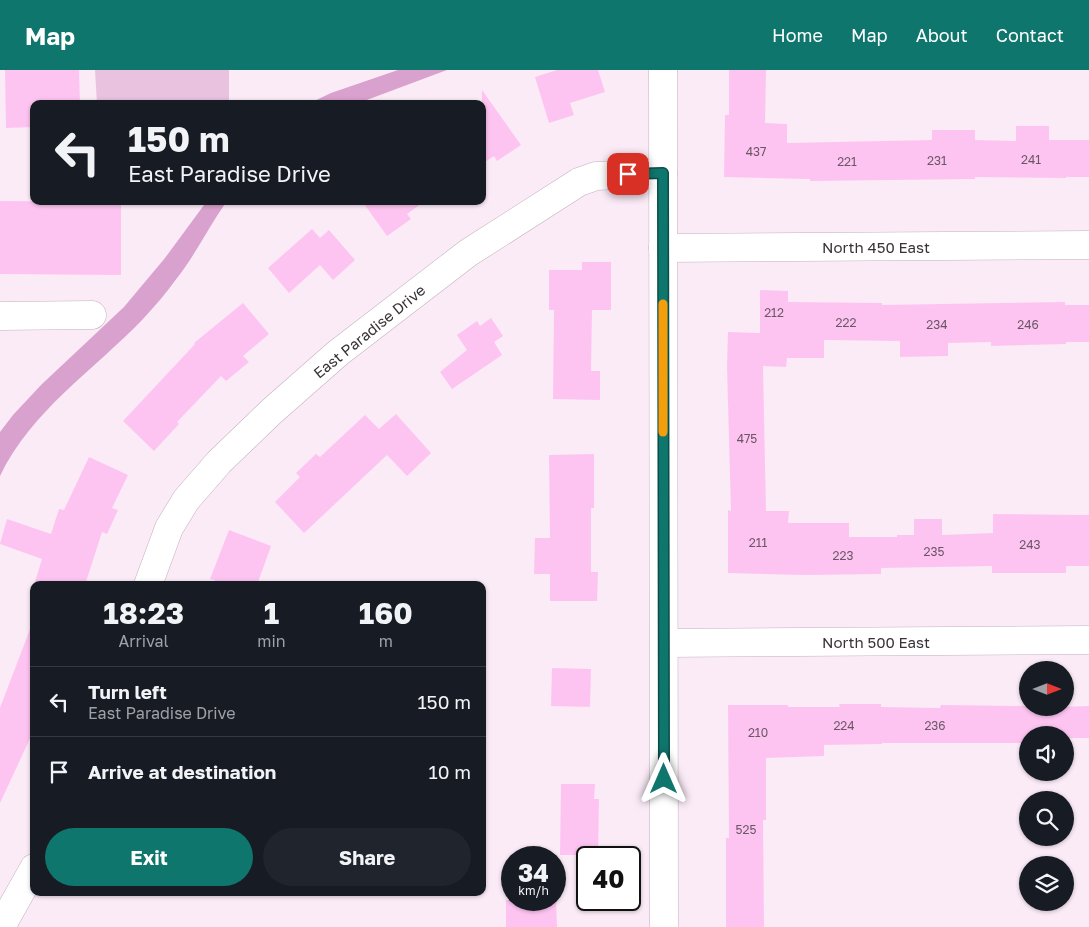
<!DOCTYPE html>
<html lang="en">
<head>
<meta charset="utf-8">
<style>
  :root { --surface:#171b24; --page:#20242c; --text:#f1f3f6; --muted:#9ea1a6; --line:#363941; --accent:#0f766e }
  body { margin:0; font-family:"Golos Text",sans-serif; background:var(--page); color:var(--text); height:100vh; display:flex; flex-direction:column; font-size:19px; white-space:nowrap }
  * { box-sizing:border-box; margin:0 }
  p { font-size:16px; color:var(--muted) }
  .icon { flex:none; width:28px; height:28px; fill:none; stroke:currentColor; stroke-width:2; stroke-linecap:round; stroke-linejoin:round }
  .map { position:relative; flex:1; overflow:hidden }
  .drawer { position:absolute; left:30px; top:511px; width:456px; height:315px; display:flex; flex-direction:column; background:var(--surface); border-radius:10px; box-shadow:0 1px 4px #0004 }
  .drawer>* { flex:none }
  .hud { position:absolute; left:30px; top:30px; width:456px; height:105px; border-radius:10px; box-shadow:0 1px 4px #0004; background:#171b24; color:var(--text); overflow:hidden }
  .needle { width:32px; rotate:90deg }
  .tools { position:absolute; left:1019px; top:591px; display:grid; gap:10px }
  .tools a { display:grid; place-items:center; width:55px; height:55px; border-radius:50%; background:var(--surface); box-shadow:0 1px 4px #0004; font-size:25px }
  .speed { position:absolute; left:501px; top:776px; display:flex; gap:10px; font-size:25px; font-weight:700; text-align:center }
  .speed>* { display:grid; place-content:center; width:65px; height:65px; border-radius:50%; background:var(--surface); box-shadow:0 1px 4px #0004; line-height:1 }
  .speed small { font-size:12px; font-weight:400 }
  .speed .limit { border:2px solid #111; border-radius:8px; background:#fff; color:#111 }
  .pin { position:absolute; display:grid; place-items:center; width:42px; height:42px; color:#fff; margin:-21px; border-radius:10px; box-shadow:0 2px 8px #0006 }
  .me { position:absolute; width:55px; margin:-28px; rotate:0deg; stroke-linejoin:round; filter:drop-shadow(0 0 4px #0008) }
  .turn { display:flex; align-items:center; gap:18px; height:105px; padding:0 15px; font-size:22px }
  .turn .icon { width:65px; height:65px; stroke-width:2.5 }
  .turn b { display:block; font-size:35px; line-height:42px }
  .eta { display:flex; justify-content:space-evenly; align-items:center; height:85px; text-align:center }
  .eta b { font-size:30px; font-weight:700; line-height:35px }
  .button { display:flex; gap:10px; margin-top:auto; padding:10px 15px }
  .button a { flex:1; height:58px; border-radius:30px; background:var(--accent); color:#fff; font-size:20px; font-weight:700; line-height:58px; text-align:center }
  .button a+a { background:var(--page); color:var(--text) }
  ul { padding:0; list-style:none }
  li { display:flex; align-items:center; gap:15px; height:70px; padding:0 15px; border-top:1px solid var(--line) }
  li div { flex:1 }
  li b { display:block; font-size:19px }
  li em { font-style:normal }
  header { display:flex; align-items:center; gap:30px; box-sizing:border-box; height:70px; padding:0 25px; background:var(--accent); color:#fff }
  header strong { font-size:24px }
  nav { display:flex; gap:28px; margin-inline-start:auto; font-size:18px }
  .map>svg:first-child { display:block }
  .green { fill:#e8c2df }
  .water { fill:#d9a1cd }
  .building { fill:#fec4f1 }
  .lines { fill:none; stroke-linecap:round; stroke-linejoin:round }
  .minor-casing { stroke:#c2b2be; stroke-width:29 }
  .minor { stroke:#fff; stroke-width:28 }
  .route-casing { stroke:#0a4d48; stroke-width:12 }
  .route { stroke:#0f766e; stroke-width:9 }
  .slow { stroke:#f59e0b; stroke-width:9 }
  .labels { text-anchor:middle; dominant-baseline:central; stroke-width:4; stroke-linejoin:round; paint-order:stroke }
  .number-label { font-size:12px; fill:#6a5766 }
  .street-label { font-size:15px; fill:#393337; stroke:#fff }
</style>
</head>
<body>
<header>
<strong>Map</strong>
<nav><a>Home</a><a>Map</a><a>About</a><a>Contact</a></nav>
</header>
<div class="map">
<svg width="1089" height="857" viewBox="0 0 1089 857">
  <rect width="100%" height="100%" fill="#fbebf7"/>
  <path class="green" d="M 95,0 L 229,0 L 229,34 L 97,34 Z"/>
  <g class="water">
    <path d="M 398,0 L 447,0 L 356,34 L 308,34 L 331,23 Z"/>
    <path d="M 207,131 L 227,131 C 209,156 196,184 177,208 C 167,222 155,236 143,249 C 94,300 31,341 0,406 L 0,362 L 13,345 L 41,315 L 124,237 L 165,188 Z"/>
  </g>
  <g class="building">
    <path d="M 5,0 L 79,0 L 80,34 L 34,34 L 34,57 L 6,58 Z"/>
    <path d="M 557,0 L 598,0 L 605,22 L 570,33 L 574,45 L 549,53 L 535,7 Z"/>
    <path d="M 729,0 L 766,0 L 765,53 L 787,54 L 787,73 L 932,70 L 932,60 L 975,60 L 975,70 L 1016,71 L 1016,56 L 1049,56 L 1049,70 L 1089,70 L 1089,107 L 1066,107 L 1066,108 L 975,107 L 975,109 L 810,111 L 810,109 L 724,107 L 725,45 L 729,45 Z"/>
    <path d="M 482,20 L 521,75 L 497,91 L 494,86 L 482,94 Z"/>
    <path d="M 0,131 L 121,132 L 121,205 L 0,204 Z"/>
    <path d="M 362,131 L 425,131 L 407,144 L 411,149 L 387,166 Z"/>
    <path d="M 312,159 L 320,168 L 329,160 L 355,190 L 333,210 L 320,195 L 289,223 L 268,198 Z"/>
    <path d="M 582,192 L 611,192 L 611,240 L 592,240 L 591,301 L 600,301 L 600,330 L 553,329 L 554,240 L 549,240 L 549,200 L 582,200 Z"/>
    <path d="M 760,220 L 788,221 L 788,232 L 882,233 L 882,235 L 1065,232 L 1065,235 L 1089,235 L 1089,272 L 1066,272 L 1066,274 L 991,276 L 991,272 L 948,273 L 948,286 L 900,287 L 900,271 L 824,270 L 824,288 L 787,288 L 786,297 L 763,296 L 766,441 L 789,441 L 788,453 L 849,453 L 849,467 L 897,467 L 897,465 L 914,465 L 914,449 L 942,449 L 942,465 L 993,463 L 993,444 L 1089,445 L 1089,496 L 1066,496 L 1066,503 L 992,503 L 992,496 L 881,498 L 881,504 L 805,505 L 728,503 L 728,440 L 731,441 L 727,296 L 728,262 L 760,263 Z"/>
    <path d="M 243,233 L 269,264 L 243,286 L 249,292 L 226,311 L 221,306 L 177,352 L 179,354 L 154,381 L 123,351 L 195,274 L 194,273 Z"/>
    <path d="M 491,248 L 503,266 L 494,272 L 502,285 L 452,319 L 440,302 L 467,280 L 457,265 L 477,251 L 480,256 Z"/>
    <path d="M 396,344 L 431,383 L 407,406 L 387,385 L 304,463 L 275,432 L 300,407 L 296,403 L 316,384 L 320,387 L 365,345 L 379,359 Z"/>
    <path d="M 594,384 L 594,438 L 591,438 L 591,502 L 598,502 L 597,531 L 550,531 L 550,504 L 534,504 L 535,468 L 550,468 L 549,385 Z"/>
    <path d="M 89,387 L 128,405 L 112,438 L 118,440 L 107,464 L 102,462 L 85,515 L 34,515 L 42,489 L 0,474 L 7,449 L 51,464 L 59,439 L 64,440 Z"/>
    <path d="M 229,460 L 271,476 L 257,515 L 213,515 L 215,510 L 210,509 Z"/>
    <path d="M 32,554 L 34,554 L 34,660 L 0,733 L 0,638 Z"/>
    <path d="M 552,598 L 591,599 L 590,637 L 551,636 Z"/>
    <path d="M 839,634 L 881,634 L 881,637 L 940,638 L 941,635 L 1028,636 L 1028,638 L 1089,636 L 1089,668 L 1066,668 L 1066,673 L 1065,665 L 1028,665 L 1028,673 L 882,673 L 882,674 L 824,675 L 824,686 L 766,688 L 766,750 L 763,750 L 764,857 L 726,857 L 726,768 L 729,768 L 728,635 L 788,635 L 788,637 L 840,637 Z"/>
    <path d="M 561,714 L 595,714 L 594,729 L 599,729 L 598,785 L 560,785 Z"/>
    <path d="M 506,830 L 556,830 L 557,857 L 506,857 Z"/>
  </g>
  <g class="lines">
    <g class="minor-casing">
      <g id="minor">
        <path d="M 663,0 L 664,857"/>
        <path d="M 663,178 L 1089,175"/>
        <path d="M 0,246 L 92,245"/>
        <path d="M 148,515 L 169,458 L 186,430 L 219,392 L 272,341 L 338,283 L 468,183 L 579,112 L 596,106 L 663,103"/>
        <path d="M 664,573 L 1089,570"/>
        <path d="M 1,857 L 34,798"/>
      </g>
    </g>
    <use href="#minor" class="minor"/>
  </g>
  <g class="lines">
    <g class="route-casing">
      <path id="route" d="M 628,104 L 663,103 L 664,709"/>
    </g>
    <use href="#route" class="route"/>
    <path class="slow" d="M 663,234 L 663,362"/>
  </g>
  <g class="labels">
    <g class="number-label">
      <text x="756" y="81">437</text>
      <text x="1031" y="89">241</text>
      <text x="937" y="90">231</text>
      <text x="847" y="91">221</text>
      <text x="774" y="242">212</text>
      <text x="846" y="252">222</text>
      <text x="937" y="254">234</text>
      <text x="1028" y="254">246</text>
      <text x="747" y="368">475</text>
      <text x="758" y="472">211</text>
      <text x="1030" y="474">243</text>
      <text x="934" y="481">235</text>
      <text x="843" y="485">223</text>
      <text x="844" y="655">224</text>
      <text x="935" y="655">236</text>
      <text x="758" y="662">210</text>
      <text x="746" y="759">525</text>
    </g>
    <g class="street-label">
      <text x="876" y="177">North 450 East</text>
      <text transform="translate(369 261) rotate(-39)">East Paradise Drive</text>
      <text x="876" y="572">North 500 East</text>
    </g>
  </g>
</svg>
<div class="tools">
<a><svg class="needle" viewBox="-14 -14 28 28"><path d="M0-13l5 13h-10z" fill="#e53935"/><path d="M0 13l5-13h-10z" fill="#9ea1a6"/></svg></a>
<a><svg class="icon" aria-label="sound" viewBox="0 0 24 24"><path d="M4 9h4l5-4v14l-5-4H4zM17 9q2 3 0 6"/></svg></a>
<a><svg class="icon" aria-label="search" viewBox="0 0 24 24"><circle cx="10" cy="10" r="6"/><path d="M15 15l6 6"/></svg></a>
<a><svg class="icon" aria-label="layers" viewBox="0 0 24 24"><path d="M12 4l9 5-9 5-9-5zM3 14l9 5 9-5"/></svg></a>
</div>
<div class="speed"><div>34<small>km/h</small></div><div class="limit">40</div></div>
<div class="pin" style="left:628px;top:104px;background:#d93025"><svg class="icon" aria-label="arrive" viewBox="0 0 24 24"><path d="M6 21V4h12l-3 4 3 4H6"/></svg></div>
<svg class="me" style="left:664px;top:709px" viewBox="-20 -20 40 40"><path d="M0-17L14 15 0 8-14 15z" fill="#0f766e" stroke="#fff" stroke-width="4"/></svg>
<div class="hud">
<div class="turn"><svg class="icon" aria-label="left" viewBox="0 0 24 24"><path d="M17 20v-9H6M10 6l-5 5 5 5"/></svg><div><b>150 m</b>East Paradise Drive</div></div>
</div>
<section class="drawer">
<div class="eta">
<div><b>18:23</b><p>Arrival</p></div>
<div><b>1</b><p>min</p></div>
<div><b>160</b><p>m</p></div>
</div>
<ul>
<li><svg class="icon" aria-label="left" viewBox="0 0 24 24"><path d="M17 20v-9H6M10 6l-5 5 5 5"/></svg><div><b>Turn left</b><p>East Paradise Drive</p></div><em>150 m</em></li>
<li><svg class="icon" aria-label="arrive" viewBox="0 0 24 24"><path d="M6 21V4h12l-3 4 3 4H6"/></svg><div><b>Arrive at destination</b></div><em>10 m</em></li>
</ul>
<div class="button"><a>Exit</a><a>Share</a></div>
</section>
</div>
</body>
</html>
